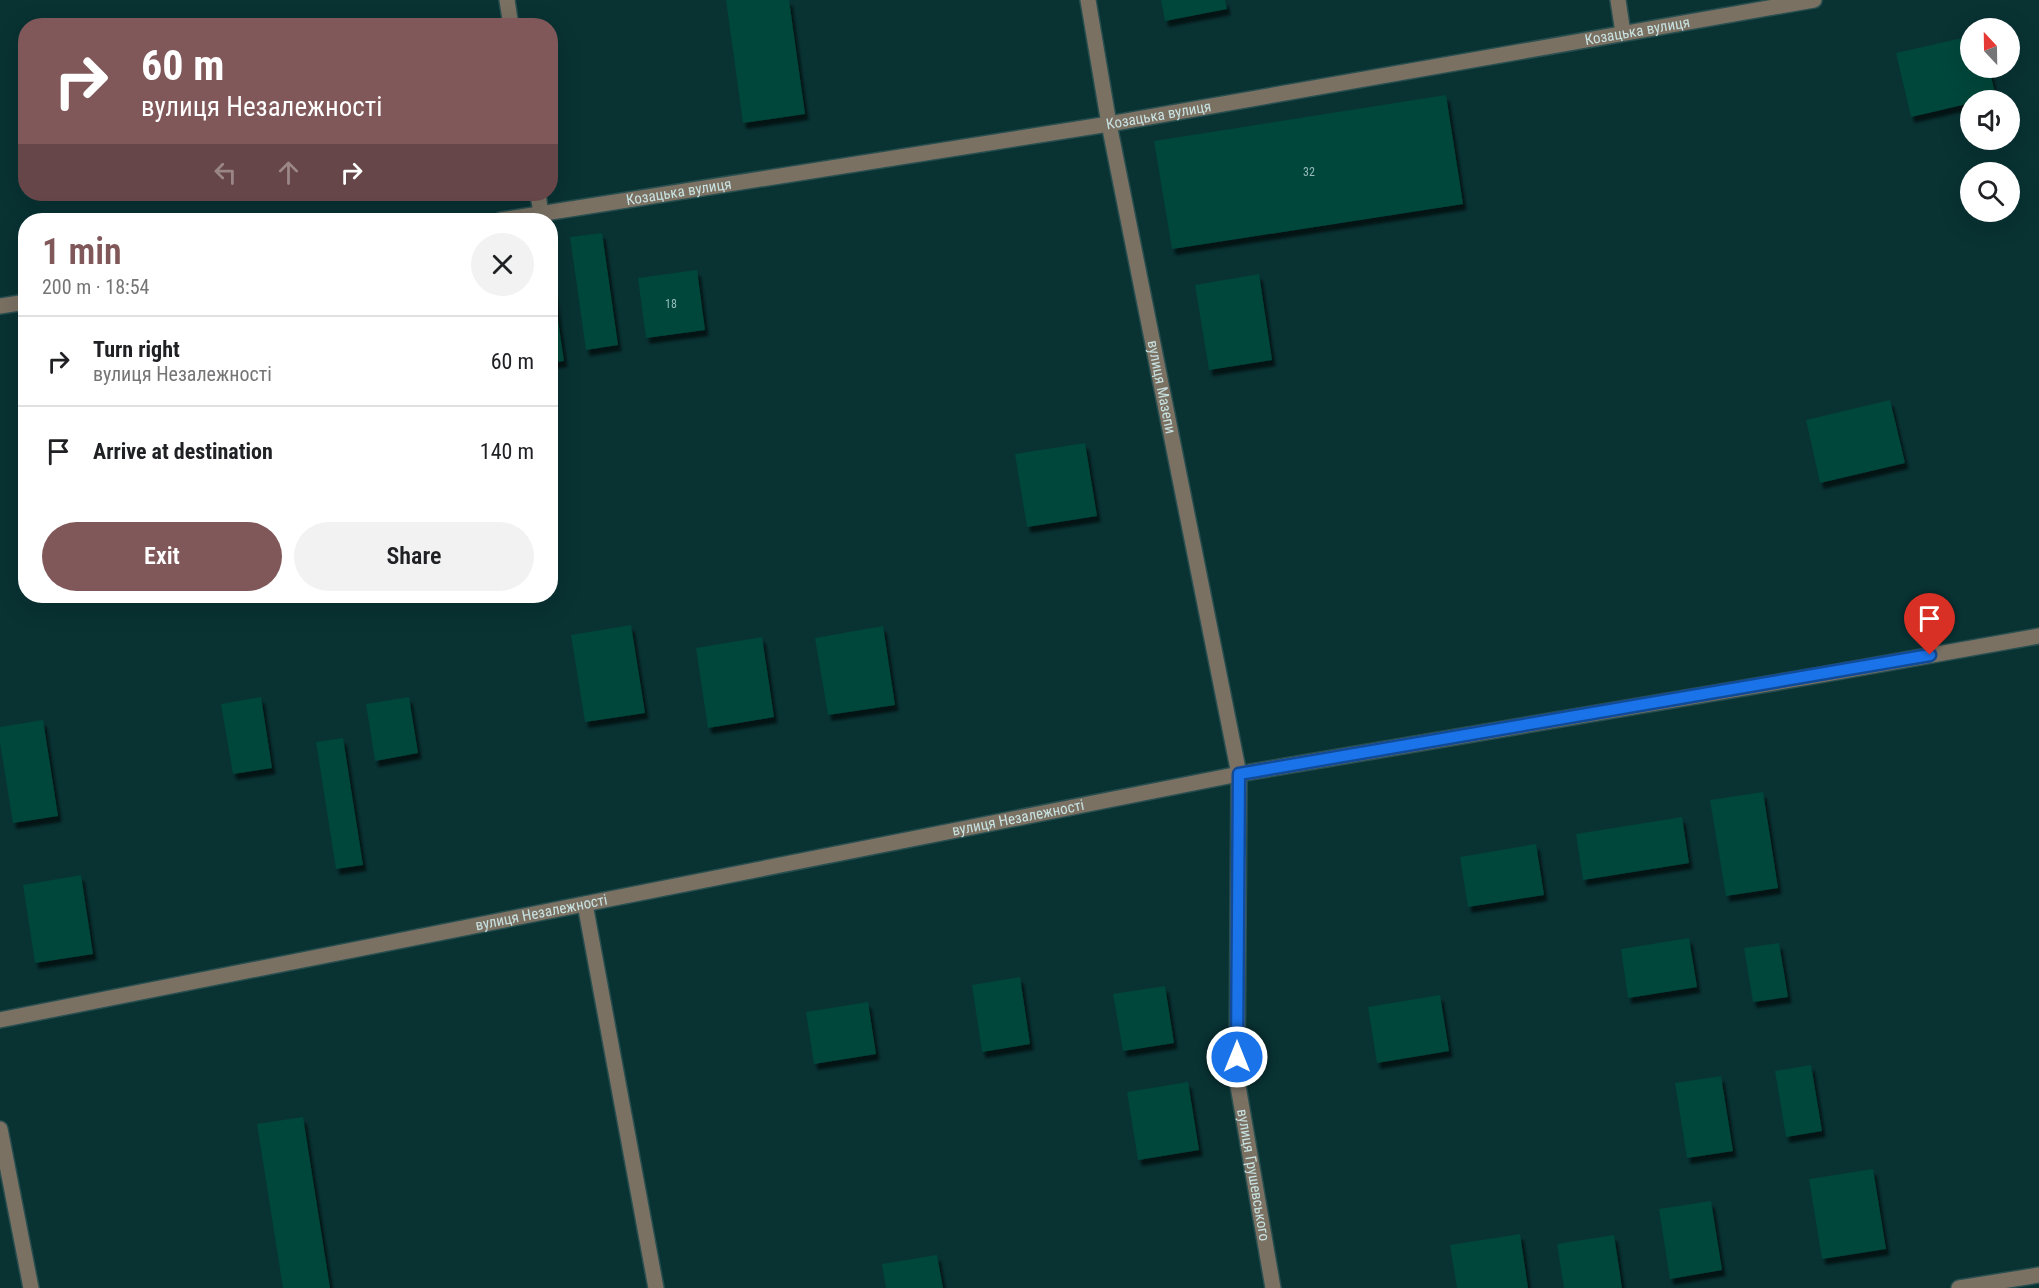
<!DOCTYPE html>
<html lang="en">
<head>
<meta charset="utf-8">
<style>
  :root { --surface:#fff; --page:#f2f2f2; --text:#202124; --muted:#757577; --line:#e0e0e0; --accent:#80585a }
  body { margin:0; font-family:"Roboto Condensed",sans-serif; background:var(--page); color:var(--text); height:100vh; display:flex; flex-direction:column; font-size:22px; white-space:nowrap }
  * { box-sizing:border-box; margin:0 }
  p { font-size:20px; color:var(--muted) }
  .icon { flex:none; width:33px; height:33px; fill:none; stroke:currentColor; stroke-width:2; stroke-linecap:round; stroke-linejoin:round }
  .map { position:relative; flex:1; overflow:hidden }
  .sheet { position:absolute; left:18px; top:213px; width:540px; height:390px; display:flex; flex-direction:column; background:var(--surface); border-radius:24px; box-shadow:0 6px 24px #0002 }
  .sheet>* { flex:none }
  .hud { position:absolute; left:18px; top:18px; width:540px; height:183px; border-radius:24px; box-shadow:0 6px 24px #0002; background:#80585a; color:#fff; overflow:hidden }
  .needle { width:39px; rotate:338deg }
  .controls { position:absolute; left:1960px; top:18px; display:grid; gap:12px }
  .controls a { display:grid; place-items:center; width:60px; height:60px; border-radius:50%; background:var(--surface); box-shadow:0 6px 24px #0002; font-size:30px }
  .pin { position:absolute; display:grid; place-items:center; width:51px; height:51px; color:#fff; margin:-62px -26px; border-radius:50% 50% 50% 0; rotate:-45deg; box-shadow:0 0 6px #0007 }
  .pin .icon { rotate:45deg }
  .me { position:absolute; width:66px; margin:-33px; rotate:0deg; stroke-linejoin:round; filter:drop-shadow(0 0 4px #0008) }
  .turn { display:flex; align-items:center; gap:21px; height:126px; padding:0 24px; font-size:27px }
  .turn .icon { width:78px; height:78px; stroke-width:2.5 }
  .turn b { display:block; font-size:42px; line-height:51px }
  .lanes { display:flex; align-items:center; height:57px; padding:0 24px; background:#0003; justify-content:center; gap:30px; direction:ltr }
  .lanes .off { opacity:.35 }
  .round { display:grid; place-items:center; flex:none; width:63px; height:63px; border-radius:32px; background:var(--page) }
  .headline { display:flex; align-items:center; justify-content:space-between; height:102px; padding:0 24px }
  h1 { font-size:36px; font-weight:600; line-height:45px; color:var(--accent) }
  .button { display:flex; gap:12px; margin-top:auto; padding:12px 24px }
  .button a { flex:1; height:69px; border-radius:36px; background:var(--accent); color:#fff; font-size:24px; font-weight:600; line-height:69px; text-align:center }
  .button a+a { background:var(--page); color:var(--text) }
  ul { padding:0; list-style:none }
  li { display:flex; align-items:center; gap:18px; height:90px; padding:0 24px; border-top:2px solid var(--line) }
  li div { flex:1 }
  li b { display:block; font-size:22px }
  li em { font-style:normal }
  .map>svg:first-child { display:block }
  .building { fill:#00463b; filter:url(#shadow) }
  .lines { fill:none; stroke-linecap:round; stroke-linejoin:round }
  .minor-casing { stroke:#284e4f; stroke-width:18 }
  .minor { stroke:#7a7163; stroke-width:15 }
  .route-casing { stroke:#114b97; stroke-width:15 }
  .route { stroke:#1a73e8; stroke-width:10 }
  .labels { text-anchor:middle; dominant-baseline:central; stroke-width:6; stroke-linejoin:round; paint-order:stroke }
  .number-label { font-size:12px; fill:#96bbb8 }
  .street-label { font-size:15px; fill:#c8e2e2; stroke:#093233 }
</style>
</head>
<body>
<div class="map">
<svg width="2039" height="1288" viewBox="0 0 2039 1288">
  <defs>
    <filter id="shadow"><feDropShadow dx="3.5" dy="6" stdDeviation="1.5" flood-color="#0009"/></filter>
  </defs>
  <rect width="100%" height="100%" fill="#093233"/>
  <g class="building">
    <path d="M 726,0 L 789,0 L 805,114 L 743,123 Z"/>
    <path d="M 1161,0 L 1225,0 L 1227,9 L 1165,21 Z"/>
    <path d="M 1971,36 L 1971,68 L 1989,68 L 1996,97 L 1971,100 L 1971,103 L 1911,117 L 1896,53 Z"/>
    <path d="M 1446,95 L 1463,204 L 1172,249 L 1154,141 Z"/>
    <path d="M 602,233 L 618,345 L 586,350 L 570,237 Z"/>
    <path d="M 697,270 L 705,330 L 646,338 L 638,278 Z"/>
    <path d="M 1259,274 L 1272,360 L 1209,370 L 1195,285 Z"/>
    <path d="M 550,286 L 553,286 L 564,361 L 550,363 Z"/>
    <path d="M 1890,400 L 1905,463 L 1820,483 L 1806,420 Z"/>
    <path d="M 1085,443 L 1097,516 L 1027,527 L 1015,454 Z"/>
    <path d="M 631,625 L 645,713 L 585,722 L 571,635 Z"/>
    <path d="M 883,626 L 895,705 L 828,715 L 815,638 Z"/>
    <path d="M 762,637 L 774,717 L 708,728 L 696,648 Z"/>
    <path d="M 261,697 L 272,768 L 233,774 L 221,704 Z"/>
    <path d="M 409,697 L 418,753 L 375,761 L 366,704 Z"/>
    <path d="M 43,720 L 58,816 L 13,823 L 0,743 L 0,727 Z"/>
    <path d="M 343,738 L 363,865 L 336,869 L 316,742 Z"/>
    <path d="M 1763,792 L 1778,888 L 1726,896 L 1710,800 Z"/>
    <path d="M 1682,817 L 1689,863 L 1583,880 L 1576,834 Z"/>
    <path d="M 1536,844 L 1544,895 L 1468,907 L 1460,857 Z"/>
    <path d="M 81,875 L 93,954 L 35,963 L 23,885 Z"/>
    <path d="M 1689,938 L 1697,987 L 1628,998 L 1621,949 Z"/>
    <path d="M 1779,943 L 1788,997 L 1753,1002 L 1744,948 Z"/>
    <path d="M 1020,977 L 1030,1044 L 982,1052 L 972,985 Z"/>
    <path d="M 1165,986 L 1174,1043 L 1123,1051 L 1113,994 Z"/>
    <path d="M 1440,995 L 1449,1051 L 1377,1063 L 1368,1007 Z"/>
    <path d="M 868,1002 L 876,1054 L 814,1064 L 806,1012 Z"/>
    <path d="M 1811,1065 L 1822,1131 L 1786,1137 L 1775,1071 Z"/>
    <path d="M 1721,1076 L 1733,1151 L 1687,1158 L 1675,1083 Z"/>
    <path d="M 1188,1082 L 1199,1150 L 1138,1160 L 1127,1092 Z"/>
    <path d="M 303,1117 L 330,1288 L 283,1288 L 257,1124 Z"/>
    <path d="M 1873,1169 L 1886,1249 L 1822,1259 L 1809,1179 Z"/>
    <path d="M 1711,1201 L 1722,1270 L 1670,1279 L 1659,1209 Z"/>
    <path d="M 1520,1234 L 1528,1288 L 1457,1288 L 1450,1245 Z"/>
    <path d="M 1614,1235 L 1622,1288 L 1564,1288 L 1557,1244 Z"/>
    <path d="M 937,1255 L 943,1288 L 886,1288 L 882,1264 Z"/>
  </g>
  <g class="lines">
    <g class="minor-casing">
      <g id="minor">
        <path d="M 507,0 L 511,26"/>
        <path id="s1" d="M 1088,0 L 1109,124 L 1239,774 L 1237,1080 L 1273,1288"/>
        <path d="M 1618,0 L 1623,33"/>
        <path d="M 538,194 L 541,214"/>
        <path id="s2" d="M 501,220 L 1109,124 L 1814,0"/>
        <path d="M 0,306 L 26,302"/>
        <path d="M 585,904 L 656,1288"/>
        <path id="s3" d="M 0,1020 L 1239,774 L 1820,675 L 2039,636"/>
        <path d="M 0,1129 L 31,1288"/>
        <path d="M 1959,1288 L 2039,1275"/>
      </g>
    </g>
    <use href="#minor" class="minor"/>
  </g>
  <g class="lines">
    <g class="route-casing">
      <path id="route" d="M 1237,1057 L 1239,774 L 1930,655"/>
    </g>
    <use href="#route" class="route"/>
  </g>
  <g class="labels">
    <g class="number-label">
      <text x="1309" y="172">32</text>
      <text x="671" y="304">18</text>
    </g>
    <g class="street-label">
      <text stroke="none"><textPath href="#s2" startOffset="1152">Козацька вулиця</textPath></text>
      <text stroke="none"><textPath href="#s2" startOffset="666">Козацька вулиця</textPath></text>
      <text stroke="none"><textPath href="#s2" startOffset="180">Козацька вулиця</textPath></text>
      <text stroke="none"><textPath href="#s1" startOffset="394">вулиця Мазепи</textPath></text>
      <text stroke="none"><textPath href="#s3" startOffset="1038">вулиця Незалежності</textPath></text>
      <text stroke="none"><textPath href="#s3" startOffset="552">вулиця Незалежності</textPath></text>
      <text stroke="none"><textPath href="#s1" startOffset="1191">вулиця Грушевського</textPath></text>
    </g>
  </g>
</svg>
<div class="controls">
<a><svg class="needle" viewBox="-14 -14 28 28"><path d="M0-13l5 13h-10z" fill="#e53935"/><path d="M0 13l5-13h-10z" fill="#757577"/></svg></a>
<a><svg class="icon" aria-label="sound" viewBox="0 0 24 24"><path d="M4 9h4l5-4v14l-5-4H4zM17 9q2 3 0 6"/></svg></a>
<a><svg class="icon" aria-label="search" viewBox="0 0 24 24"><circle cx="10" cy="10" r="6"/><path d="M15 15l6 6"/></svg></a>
</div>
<div class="pin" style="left:1930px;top:655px;background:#d93025"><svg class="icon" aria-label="arrive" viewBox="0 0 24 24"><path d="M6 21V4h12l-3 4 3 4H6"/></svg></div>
<svg class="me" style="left:1237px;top:1057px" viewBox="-20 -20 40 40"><circle r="17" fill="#1a73e8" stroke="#fff" stroke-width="3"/><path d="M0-11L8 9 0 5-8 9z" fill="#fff"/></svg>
<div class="hud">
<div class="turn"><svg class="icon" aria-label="right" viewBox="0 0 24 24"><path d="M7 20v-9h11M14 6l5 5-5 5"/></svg><div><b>60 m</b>вулиця Незалежності</div></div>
<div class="lanes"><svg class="icon off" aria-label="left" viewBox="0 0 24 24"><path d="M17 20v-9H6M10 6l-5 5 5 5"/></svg><svg class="icon off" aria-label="ahead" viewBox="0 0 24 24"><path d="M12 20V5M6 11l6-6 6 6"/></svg><svg class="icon" aria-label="right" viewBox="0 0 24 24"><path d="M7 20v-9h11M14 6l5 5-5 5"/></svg></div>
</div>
<section class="sheet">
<div class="headline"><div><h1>1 min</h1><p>200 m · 18:54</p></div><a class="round"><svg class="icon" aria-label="close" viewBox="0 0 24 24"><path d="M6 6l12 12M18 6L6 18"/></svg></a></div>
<ul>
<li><svg class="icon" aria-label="right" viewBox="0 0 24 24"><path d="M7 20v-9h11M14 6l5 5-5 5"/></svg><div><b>Turn right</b><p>вулиця Незалежності</p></div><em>60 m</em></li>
<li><svg class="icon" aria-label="arrive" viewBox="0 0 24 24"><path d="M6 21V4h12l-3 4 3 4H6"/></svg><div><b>Arrive at destination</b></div><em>140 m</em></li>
</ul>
<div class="button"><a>Exit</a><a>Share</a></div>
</section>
</div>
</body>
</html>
